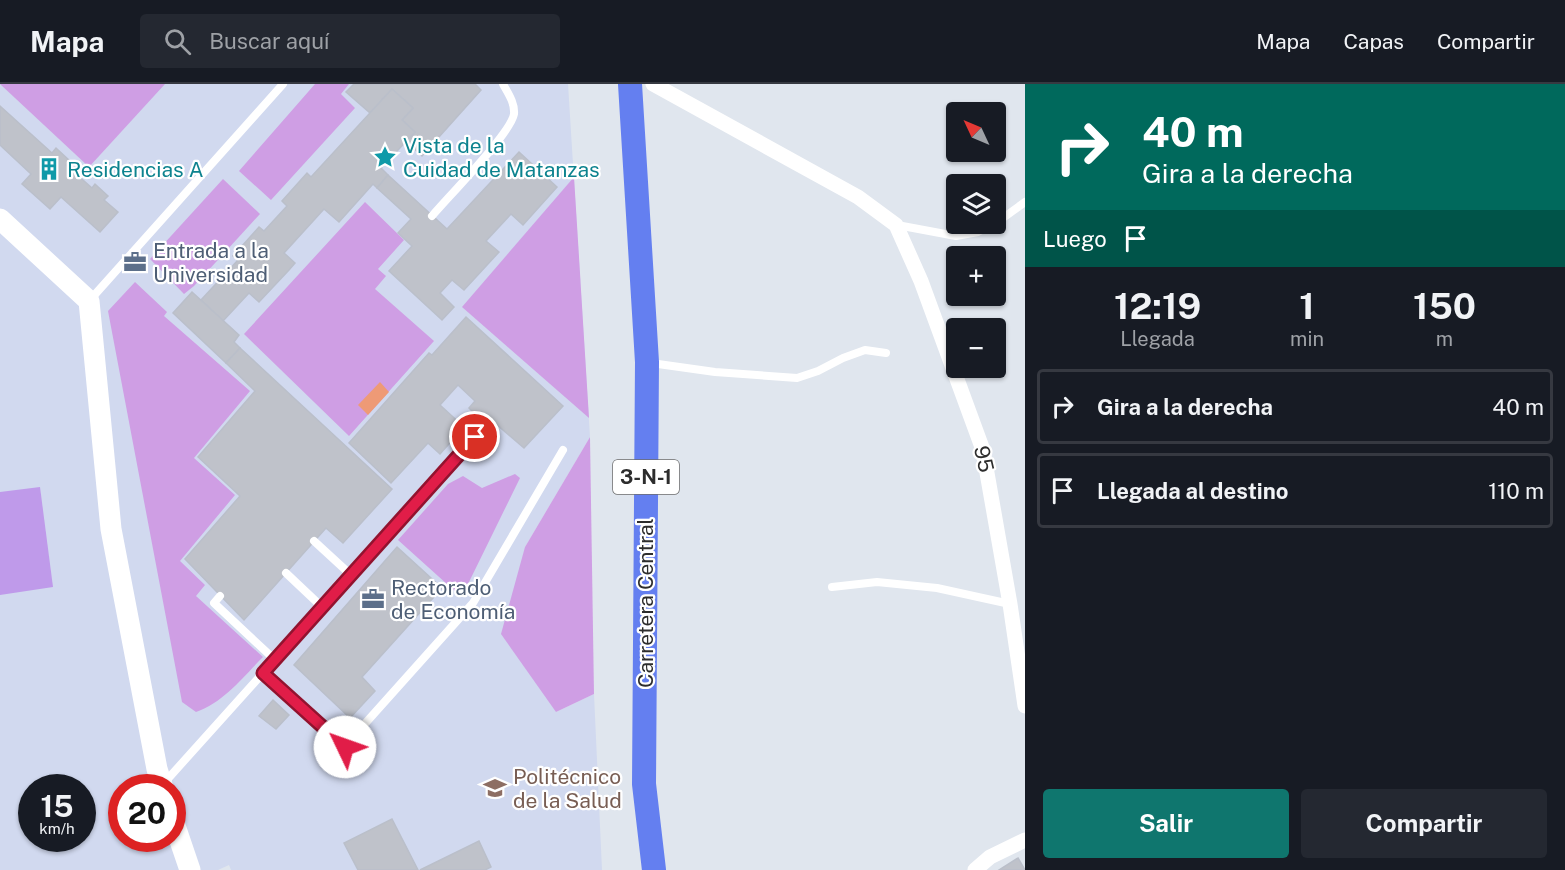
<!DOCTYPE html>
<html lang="es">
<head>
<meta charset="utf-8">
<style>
  :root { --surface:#171b24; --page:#242831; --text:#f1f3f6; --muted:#9ea1a6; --line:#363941; --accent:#0f766e }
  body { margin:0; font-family:"Public Sans",sans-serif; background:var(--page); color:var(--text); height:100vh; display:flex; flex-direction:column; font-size:22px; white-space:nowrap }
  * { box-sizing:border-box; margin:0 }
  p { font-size:20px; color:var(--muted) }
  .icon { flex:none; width:33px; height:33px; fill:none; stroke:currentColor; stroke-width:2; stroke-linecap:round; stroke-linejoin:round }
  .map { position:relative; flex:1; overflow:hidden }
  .panel { display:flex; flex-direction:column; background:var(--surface); width:540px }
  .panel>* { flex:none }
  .banner { background:#00695c; color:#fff; overflow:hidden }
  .needle { width:39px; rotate:314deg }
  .fabs { position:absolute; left:946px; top:18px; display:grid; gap:12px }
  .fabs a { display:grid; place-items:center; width:60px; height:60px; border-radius:6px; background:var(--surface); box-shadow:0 2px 4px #0004; font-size:30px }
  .speed { position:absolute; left:18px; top:690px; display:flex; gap:12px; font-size:30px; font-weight:700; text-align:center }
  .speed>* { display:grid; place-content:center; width:78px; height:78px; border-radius:50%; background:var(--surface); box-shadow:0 2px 4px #0004; line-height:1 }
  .speed small { font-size:15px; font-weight:400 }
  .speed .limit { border:9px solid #d22; background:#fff; color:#111 }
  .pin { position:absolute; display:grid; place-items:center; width:51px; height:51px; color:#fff; margin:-26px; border:3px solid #fff; border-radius:50%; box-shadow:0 2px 6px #0007 }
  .me { position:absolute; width:66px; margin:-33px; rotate:312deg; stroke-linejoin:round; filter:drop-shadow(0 0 4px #0008) }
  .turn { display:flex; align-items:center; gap:21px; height:126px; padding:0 18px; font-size:27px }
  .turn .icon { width:78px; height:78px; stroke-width:2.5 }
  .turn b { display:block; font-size:42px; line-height:51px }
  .then { display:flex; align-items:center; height:57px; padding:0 18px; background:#0003; gap:12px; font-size:22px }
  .eta { display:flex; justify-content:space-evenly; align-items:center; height:102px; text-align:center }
  .eta b { font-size:36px; font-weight:700; line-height:42px }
  .button { display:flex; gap:12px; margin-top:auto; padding:12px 18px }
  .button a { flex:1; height:69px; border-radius:6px; background:var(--accent); color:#fff; font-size:24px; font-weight:700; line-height:69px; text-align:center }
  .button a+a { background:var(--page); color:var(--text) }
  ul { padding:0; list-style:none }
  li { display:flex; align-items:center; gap:18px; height:75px; margin:0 12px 9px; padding:0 6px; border:3px solid var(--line); border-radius:6px }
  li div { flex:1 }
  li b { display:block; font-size:22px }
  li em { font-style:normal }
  header { display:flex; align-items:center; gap:36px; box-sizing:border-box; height:84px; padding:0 30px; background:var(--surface); border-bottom:2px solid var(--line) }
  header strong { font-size:28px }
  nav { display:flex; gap:33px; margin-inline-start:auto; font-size:21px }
  .search { width:420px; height:54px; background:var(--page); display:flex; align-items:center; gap:15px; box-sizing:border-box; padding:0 21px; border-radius:6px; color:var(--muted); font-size:22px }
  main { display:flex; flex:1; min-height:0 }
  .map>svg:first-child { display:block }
  .education { fill:#d1d9ef; fill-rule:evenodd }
  .green { fill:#cf9ee4 }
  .pitch { fill:#bf9aea }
  .water { fill:#ee9a76 }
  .building { fill:#bfc2ca; stroke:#babfca; stroke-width:1.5 }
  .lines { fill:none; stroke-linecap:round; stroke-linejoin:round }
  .lane { stroke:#fff; stroke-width:8 }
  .street { stroke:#fff; stroke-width:15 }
  .secondary { stroke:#fff; stroke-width:21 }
  .primary { stroke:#647ff0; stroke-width:24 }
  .route-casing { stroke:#92132f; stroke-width:15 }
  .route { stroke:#e11d48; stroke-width:10 }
  .labels { text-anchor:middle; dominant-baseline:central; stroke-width:4.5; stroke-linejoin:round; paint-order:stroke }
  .shield { fill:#fff; stroke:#6c6c6c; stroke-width:1.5 }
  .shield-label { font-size:20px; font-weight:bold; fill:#2d2d2d }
  .culture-label { font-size:21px; fill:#0d838f; stroke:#fff; text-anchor:start }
  .service-label { font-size:21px; fill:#4e5e75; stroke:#fff; text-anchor:start }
  .street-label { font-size:21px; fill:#2d2d2d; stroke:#fff }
  .education-label { font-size:21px; fill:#785e54; stroke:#fff; text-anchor:start }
</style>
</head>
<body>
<header>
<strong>Mapa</strong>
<div class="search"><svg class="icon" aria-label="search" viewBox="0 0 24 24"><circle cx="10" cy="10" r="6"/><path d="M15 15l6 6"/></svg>Buscar aquí</div>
<nav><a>Mapa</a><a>Capas</a><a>Compartir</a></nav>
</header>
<main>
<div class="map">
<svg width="1025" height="786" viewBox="0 0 1025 786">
  <rect width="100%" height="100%" fill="#e0e6ee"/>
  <path class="education" d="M 0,0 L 568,0 L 590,353 L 525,463 L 556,628 L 594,610 L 602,786 L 231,786 L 229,781 L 218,786 L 0,786 ZM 32,704 L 82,704 L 82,754 L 32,754 ZM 122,704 L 172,704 L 172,754 L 122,754 Z"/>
  <g class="green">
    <path d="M 0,0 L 165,0 L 89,83 Z"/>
    <path d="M 315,0 L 349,0 L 341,10 L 355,24 L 271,116 L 239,87 Z"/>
    <path d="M 574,93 L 589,334 L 462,223 Z"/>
    <path d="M 223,95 L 260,130 L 194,202 L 184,210 L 150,175 Z"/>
    <path d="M 365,118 L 404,156 L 378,185 L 386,192 L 375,205 L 434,257 L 349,352 L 244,250 Z"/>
    <path d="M 135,198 L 167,228 L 164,232 L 250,307 L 194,374 L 235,411 L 180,477 L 205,501 L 196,512 L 263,573 C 242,594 224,618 196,628 L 182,618 L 108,227 Z"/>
    <path d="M 590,353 L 594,610 L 556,628 L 501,550 L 525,463 Z"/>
    <path d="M 515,390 L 520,394 L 469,498 L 458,510 L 398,456 L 448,400 L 463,392 L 482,404 Z"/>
  </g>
  <path class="pitch" d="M 40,403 L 53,503 L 0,511 L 0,408 Z"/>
  <path class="water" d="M 380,298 L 389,308 L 368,331 L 358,321 Z"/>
  <g class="building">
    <path d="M 354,0 L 475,0 L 481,6 L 422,72 L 406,57 L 415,48 L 402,36 L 413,24 L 392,5 L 370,29 L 346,8 Z"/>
    <path d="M 392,5 L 413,24 L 402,36 L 415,48 L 381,84 L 388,91 L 377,104 L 373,100 L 339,138 L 324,125 L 284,169 L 295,179 L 289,186 L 259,218 L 249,209 L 223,237 L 201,216 L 238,176 L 233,172 L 259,143 L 264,147 L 287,122 L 282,117 L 307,89 L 311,93 Z"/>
    <path d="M 0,22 L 52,69 L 56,64 L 70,77 L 66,81 L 92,104 L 95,100 L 108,112 L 104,116 L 118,128 L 100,148 L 61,113 L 50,125 L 22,100 L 31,90 L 0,61 Z"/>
    <path d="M 519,68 L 557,103 L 523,141 L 511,130 L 486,157 L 499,168 L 464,206 L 452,196 L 440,209 L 454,223 L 442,236 L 389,187 L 412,162 L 398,149 L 411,135 L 377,104 L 388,91 L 447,145 Z"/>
    <path d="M 192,208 L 239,251 L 234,258 L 240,264 L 226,279 L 173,229 Z"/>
    <path d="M 466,233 L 563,322 L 524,364 L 482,328 L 477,332 L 469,324 L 475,317 L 458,301 L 440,321 L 464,343 L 440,370 L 428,359 L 391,399 L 349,359 L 429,269 L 432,271 Z"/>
    <path d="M 240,264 L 392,405 L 343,459 L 326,444 L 244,536 L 185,475 L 240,412 L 198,373 L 255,307 L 226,279 Z"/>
    <path d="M 397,463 L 442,504 L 362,593 L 375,607 L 350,634 L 294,581 Z"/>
    <path d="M 273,616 L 289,631 L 276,645 L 259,632 Z"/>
    <path d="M 392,735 L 418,786 L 358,786 L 344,759 Z"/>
    <path d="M 479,757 L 491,783 L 485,786 L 420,786 Z"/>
    <path d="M 1018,774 L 1025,786 L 999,786 Z"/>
  </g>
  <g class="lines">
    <g class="lane">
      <path d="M 432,132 C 448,113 511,49 514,30 C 515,19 508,9 503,0"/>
      <path d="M 996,139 L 1025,118"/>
      <path d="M 897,141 L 956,152 L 978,148 L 994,140"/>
      <path d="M 90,216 L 283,0"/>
      <path d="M 651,279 L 715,288 L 797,294 L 818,287 L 843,274 L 865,266 L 886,269"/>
      <path d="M 314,457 L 351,491"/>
      <path d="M 286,489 L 322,523"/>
      <path d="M 832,503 L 877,498 L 937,504 L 1010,520"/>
      <path d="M 220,512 L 214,519 L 275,576"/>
      <path d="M 263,589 L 345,662 L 473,519 L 563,366"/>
      <path d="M 165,698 L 475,353"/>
    </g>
    <g class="street">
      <path d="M 653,0 L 858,113 L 896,141 L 921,197 L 983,366 L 1010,520 L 1025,622"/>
      <path d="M 975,786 L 990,773 L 1025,756"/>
    </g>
    <g class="secondary">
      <path d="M 0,135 L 89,217 L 111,445 L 157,685 L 163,704"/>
      <path d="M 172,733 L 190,786"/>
    </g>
    <path class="primary" d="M 630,0 L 647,278 L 644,700 L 654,786"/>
  </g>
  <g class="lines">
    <g class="route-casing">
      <path id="route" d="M 345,663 L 263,589 L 475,353"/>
    </g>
    <use href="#route" class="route"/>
  </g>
  <defs>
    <g id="sight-bare" transform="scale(1.8)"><path d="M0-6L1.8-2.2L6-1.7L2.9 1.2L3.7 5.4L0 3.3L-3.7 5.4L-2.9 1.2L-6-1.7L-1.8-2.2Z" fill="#0f9aa8" stroke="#fff" stroke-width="2.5" paint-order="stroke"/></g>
    <g id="building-bare" transform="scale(1.8)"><path d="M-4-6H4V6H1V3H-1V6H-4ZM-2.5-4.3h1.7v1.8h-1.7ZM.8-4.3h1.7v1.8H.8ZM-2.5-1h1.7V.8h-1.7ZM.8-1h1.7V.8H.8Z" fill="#0f9aa8" stroke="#fff" stroke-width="2.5" paint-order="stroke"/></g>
    <g id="office-bare" transform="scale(1.8)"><path d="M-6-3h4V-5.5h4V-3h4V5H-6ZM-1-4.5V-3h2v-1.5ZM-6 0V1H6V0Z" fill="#5c6f8a" stroke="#fff" stroke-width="2.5" paint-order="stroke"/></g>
    <g id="school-bare" transform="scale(1.8)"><path d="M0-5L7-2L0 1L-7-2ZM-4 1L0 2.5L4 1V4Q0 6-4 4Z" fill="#8d6e63" stroke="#fff" stroke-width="2.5" paint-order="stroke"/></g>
  </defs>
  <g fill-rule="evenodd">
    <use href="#sight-bare" x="385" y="73"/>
    <use href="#building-bare" x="49" y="85"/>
    <use href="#office-bare" x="135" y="178"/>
    <use href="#office-bare" x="373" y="515"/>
    <use href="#school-bare" x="495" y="704"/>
  </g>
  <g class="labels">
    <rect class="shield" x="613" y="376" width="66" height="34" rx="4.5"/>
    <g class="shield-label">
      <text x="646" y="393">3-N-1</text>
    </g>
    <g class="culture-label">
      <text x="403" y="61">Vista de la<tspan x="403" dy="24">Cuidad de Matanzas</tspan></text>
      <text x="67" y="85">Residencias A</text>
    </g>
    <g class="service-label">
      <text x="153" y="166">Entrada a la<tspan x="153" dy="24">Universidad</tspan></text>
      <text x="391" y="503">Rectorado<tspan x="391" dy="24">de Economía</tspan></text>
    </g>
    <g class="street-label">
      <text transform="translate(984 375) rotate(77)">95</text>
      <text transform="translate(645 519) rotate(-90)">Carretera Central</text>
    </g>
    <g class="education-label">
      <text x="513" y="692">Politécnico<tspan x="513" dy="24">de la Salud</tspan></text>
    </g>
  </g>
</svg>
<div class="fabs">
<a><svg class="needle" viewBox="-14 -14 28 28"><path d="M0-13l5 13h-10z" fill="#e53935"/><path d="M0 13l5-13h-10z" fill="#9ea1a6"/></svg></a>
<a><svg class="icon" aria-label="layers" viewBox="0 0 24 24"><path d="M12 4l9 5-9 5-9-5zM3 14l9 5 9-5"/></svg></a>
<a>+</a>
<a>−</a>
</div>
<div class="speed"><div>15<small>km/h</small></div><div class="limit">20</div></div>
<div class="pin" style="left:475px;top:353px;background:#d93025"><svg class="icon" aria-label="arrive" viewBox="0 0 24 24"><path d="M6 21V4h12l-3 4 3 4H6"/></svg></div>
<svg class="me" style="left:345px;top:663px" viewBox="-20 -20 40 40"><circle r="19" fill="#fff"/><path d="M0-13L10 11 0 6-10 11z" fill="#e11d48"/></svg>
</div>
<section class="panel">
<div class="banner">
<div class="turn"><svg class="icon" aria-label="right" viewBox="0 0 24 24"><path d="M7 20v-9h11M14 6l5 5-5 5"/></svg><div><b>40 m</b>Gira a la derecha</div></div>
<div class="then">Luego<svg class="icon" aria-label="arrive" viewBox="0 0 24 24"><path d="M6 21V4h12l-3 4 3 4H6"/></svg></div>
</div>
<div class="eta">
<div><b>12:19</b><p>Llegada</p></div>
<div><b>1</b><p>min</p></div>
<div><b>150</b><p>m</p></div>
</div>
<ul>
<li><svg class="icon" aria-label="right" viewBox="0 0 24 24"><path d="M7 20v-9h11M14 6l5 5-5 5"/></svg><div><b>Gira a la derecha</b></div><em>40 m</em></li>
<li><svg class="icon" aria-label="arrive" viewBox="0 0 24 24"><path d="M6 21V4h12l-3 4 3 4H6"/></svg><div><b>Llegada al destino</b></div><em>110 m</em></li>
</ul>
<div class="button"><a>Salir</a><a>Compartir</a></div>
</section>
</main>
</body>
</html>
